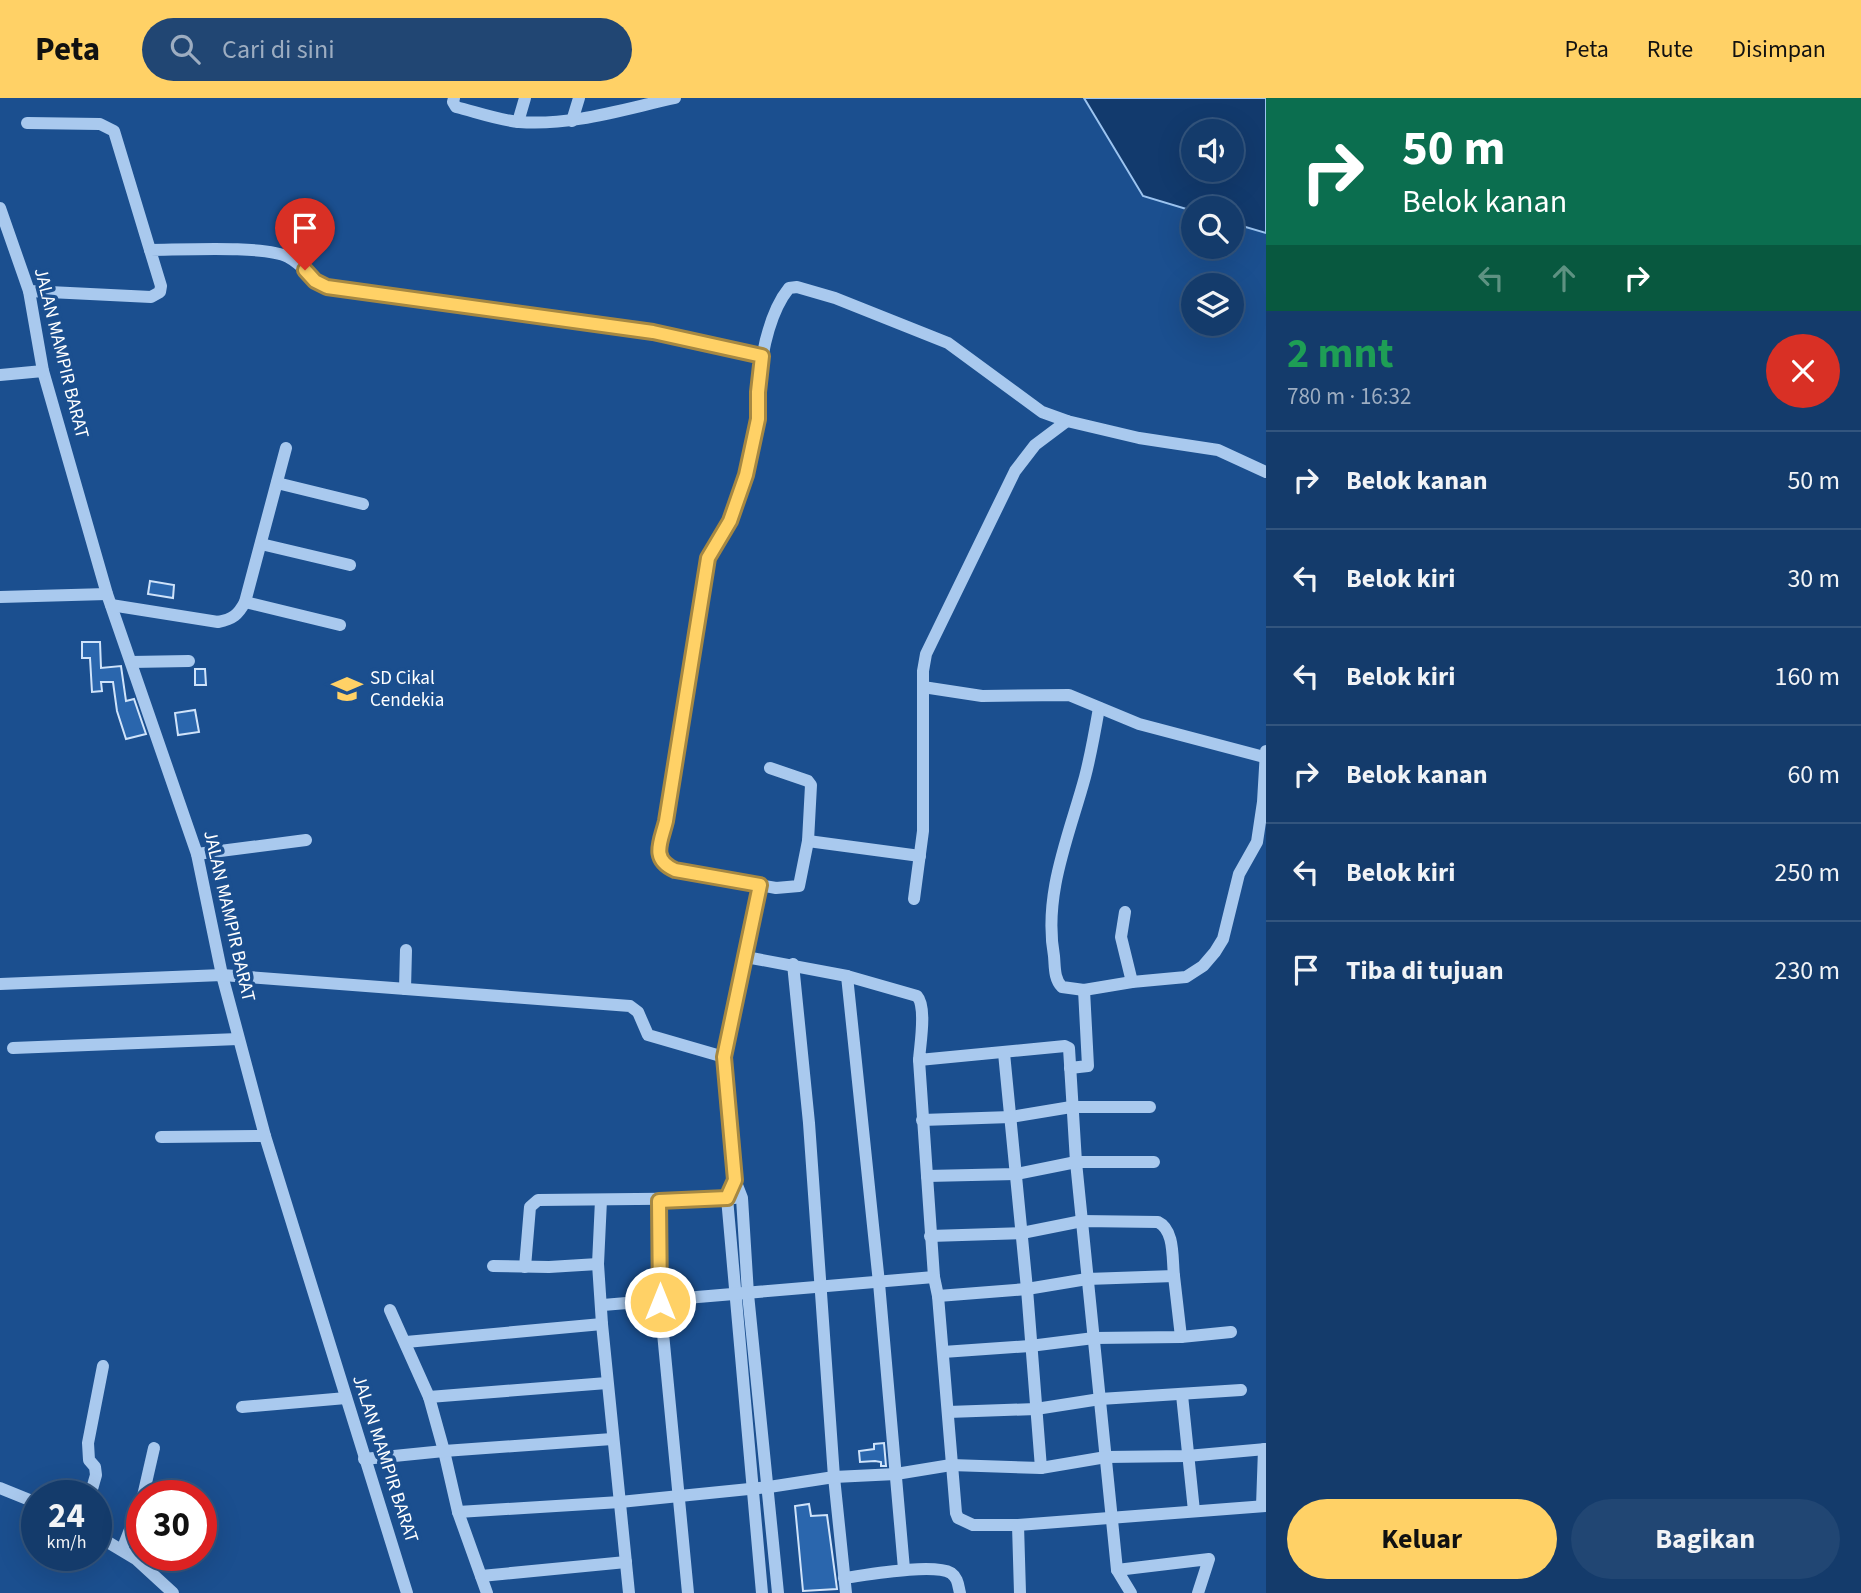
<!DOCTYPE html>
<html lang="id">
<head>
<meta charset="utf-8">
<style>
  :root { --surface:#143b6b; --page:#214673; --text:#f1f3f6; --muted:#9dadc1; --line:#33557e; --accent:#ffd166 }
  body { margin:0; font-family:"Source Sans 3",sans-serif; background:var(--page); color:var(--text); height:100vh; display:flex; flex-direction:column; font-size:26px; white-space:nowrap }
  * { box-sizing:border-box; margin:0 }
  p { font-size:23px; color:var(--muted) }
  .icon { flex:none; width:38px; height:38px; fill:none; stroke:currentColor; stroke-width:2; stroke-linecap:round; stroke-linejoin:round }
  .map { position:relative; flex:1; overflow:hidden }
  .drawer { display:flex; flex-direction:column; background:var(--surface); width:595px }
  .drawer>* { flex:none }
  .banner { background:#0b6e4f; color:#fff; overflow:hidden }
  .controls { position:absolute; left:1181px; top:21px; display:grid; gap:14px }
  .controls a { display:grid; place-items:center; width:63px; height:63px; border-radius:50%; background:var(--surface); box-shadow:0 7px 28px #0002,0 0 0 2px var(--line); font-size:35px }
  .speed { position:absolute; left:21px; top:1382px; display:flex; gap:14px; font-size:35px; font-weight:700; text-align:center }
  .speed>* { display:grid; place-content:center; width:91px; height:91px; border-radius:50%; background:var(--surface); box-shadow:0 7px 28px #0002,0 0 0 2px var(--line); line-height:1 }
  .speed small { font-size:18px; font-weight:400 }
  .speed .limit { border:10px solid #d22; background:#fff; color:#111 }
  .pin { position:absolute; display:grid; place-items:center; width:60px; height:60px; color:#fff; margin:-72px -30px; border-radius:50% 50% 50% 0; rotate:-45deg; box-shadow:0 0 7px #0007 }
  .pin .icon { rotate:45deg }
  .me { position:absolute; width:77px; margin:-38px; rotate:0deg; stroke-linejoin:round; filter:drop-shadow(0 0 5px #0008) }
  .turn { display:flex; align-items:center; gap:24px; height:147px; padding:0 21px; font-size:32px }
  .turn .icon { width:91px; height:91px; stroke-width:2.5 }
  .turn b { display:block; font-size:49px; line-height:60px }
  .lanes { display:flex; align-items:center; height:66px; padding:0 21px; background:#0003; justify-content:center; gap:35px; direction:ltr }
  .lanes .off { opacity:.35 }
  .round { display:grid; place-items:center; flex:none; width:74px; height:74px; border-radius:37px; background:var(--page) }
  .summary { display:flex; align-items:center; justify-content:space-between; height:119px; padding:0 21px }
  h1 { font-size:42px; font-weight:700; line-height:52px; color:#1e9e55 }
  .cta { display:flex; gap:14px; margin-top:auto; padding:14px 21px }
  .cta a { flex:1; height:80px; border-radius:42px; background:var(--accent); color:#111; font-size:28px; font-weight:700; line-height:80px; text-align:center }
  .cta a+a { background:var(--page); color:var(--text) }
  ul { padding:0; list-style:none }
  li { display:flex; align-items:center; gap:21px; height:98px; padding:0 21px; border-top:2px solid var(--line) }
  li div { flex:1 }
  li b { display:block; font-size:26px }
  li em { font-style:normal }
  header { display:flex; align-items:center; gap:42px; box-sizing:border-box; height:98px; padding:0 35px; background:var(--accent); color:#111 }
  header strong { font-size:33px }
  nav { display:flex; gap:38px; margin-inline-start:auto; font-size:24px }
  .search { width:490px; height:63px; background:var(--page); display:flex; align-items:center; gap:18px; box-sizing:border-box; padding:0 24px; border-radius:38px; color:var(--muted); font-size:26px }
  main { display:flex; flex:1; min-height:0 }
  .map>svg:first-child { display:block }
  .water { fill:#123a6d; stroke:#9cc4f0; stroke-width:2; fill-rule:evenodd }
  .building { fill:#2a66ad; stroke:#cfe3fa; stroke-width:2 }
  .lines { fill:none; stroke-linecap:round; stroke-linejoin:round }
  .minor { stroke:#a9c9ee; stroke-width:12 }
  .route-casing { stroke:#a68842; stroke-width:18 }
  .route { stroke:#ffd166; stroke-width:12 }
  .labels { text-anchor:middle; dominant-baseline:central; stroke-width:7; stroke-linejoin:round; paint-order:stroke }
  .street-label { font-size:19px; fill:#fff; stroke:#1b4f8f }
  .poi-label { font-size:19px; fill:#fff; stroke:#1b4f8f; text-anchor:start }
</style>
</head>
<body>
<header>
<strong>Peta</strong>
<div class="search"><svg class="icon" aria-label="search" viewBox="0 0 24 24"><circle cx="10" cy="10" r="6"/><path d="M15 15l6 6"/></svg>Cari di sini</div>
<nav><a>Peta</a><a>Rute</a><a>Disimpan</a></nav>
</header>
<main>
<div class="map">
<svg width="1266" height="1495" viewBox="0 0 1266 1495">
  <rect width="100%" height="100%" fill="#1b4f8f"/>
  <path class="water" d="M 1084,0 L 1266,0 L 1266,135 L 1232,125 L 1232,110 L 1194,110 L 1193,113 L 1143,98 ZM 1194,33 L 1232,33 L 1232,72 L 1194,72 Z"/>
  <g class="building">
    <path d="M 150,483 L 174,487 L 173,500 L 148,496 Z"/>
    <path d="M 82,544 L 100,544 L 101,570 L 121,568 L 126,603 L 134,601 L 146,636 L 126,641 L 117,613 L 113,584 L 101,584 L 102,593 L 92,594 L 90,560 L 82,560 Z"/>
    <path d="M 195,571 L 205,571 L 206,587 L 195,587 Z"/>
    <path d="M 195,612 L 199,634 L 178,637 L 175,615 Z"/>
    <path d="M 884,1345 L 886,1368 L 881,1368 L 881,1364 L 875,1363 L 860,1364 L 859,1353 L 874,1351 L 874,1346 Z"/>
    <path d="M 809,1406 L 811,1418 L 827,1417 L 837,1491 L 803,1493 L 795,1408 Z"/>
  </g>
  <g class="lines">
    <g class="minor">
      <path d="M 454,0 L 453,4 L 456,9 C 476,14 498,22 519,24 C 572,28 624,11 675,0"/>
      <path d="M 572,23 L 579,0"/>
      <path d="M 518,24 L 525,0"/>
      <path d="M 27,25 L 100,26 L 114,33 L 150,152"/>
      <path d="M 0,110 L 29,193 L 43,273 L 107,496 L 197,756 L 222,877 L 265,1038 L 407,1495"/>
      <path d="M 29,193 L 151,199 L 160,194 L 161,188 L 150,152 C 179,152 266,147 288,159 C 303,167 312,181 327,189 L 653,234 L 762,258"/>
      <path d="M 0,277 L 43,273"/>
      <path d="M 1067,323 L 1139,340 L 1218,352 L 1266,374"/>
      <path d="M 277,385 L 363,406"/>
      <path d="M 261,446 L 350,467"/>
      <path d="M 0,499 L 107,496"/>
      <path d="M 245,504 L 340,527"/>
      <path d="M 111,507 L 218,524 C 233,521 238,517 245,504 L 286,350"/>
      <path d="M 131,564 L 189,563"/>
      <path d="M 923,589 L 982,598 L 1069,597 L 1139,626 L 1264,659"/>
      <path d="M 1099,610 C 1095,633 1091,656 1085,679 C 1069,738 1043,796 1054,858 C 1055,869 1054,881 1062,889 L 1084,892 L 1132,884 L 1186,879 L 1203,868 L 1215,854 L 1223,841 L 1239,776 L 1257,744 L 1263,704 L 1266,653"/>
      <path d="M 770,670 L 808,683 L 811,687 L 808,743 L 799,788 L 776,790 L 675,772 C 650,762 661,744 666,723 L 708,460 C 735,419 749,372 757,324 C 759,313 757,302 758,292 C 761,259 768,216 789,190 L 797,189 L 835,200 L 948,245 L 1042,314 L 1067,323 L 1035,347 L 1015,373 L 926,556 L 923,573 L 923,733 L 914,801"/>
      <path d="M 808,743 L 920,758"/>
      <path d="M 197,756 L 306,742"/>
      <path d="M 760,787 L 724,959 L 735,1082 L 742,1100 L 748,1196 L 778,1495"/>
      <path d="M 1125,814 L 1121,839 L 1132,884"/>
      <path d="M 746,859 L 847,878 L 917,898 C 927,909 920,946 919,962 L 1065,948 L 1069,950 L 1076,1064 L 1117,1472 L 1131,1495"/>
      <path d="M 793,866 L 809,1025 L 834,1379 L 846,1495"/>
      <path d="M 847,878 L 879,1185 L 904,1471"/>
      <path d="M 0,886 L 222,877 L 630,908 L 638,914 L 648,937 L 724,959"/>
      <path d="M 405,891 L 406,852"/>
      <path d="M 13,950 L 238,941"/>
      <path d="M 1004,955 L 1027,1191 L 1041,1370"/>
      <path d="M 919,962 L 934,1179 L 938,1198 L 956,1415 L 958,1420 L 973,1427 L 1018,1427 L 1266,1408"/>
      <path d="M 1070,970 L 1088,968 L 1084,892"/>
      <path d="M 922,1022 L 1011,1019 L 1071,1009 L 1150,1009"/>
      <path d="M 161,1039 L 265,1038"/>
      <path d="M 927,1078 L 1016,1076 L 1076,1064 L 1154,1064"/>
      <path d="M 735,1082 L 727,1100 L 762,1495"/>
      <path d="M 601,1102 L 598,1166 L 602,1226 L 629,1495"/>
      <path d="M 659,1103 L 660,1204 L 688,1495"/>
      <path d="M 930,1138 L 1022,1135 L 1082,1123 L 1158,1124 C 1175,1132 1172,1161 1174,1178 L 1087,1181 L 1027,1191 L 938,1198"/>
      <path d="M 493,1168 L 549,1169 L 598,1166"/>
      <path d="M 525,1169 L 530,1109 L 538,1102 L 735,1100"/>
      <path d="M 1174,1178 L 1181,1239"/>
      <path d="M 603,1207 L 934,1179"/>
      <path d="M 390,1212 L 429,1299 L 444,1353 L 458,1414 L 487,1495"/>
      <path d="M 406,1244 L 602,1226"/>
      <path d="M 943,1254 L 1030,1248 L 1094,1240 L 1181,1239 L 1231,1234"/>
      <path d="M 1182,1297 L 1194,1413"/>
      <path d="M 429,1299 L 607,1285"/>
      <path d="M 242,1309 L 346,1300"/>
      <path d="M 948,1314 L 1036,1311 L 1100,1301 L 1241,1292"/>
      <path d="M 364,1361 L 444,1353 L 612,1341"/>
      <path d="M 0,1390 L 37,1405"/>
      <path d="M 90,1398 L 96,1377 L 95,1369 L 89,1362 L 88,1345 L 103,1268"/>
      <path d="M 143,1398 L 154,1350"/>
      <path d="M 1262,1408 L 1264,1351"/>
      <path d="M 458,1414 L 620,1404 L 769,1389 L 834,1379 L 896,1376 L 951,1367 L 1041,1370 L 1106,1359 L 1187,1358 L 1266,1351"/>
      <path d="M 1018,1427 L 1020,1495"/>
      <path d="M 96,1437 L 136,1461 L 173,1495"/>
      <path d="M 122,1452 L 142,1401"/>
      <path d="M 1117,1472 L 1209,1461 L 1198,1495"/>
      <path d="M 481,1478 L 626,1464"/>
      <path d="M 844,1480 C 867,1477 933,1465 951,1475 C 958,1480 958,1487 960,1495"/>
    </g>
  </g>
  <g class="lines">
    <g class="route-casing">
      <path id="route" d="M 305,172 L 315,183 L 327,189 L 653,234 L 762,258 L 758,294 L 758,321 L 746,377 L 730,423 L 708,460 L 666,723 C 661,744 650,761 675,772 L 760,787 L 724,959 L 735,1082 L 727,1100 L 659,1103 L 660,1204"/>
    </g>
    <use href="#route" class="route"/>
  </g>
  <defs>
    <g id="school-bare" transform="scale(2.415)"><path d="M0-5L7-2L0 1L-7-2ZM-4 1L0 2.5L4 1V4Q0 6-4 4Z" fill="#ffd166" stroke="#1b4f8f" stroke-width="2.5" paint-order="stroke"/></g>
  </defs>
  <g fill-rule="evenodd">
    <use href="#school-bare" x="347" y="591"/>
  </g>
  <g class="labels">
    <g class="street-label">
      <text transform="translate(61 255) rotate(76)">JALAN MAMPIR BARAT</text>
      <text transform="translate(229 818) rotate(77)">JALAN MAMPIR BARAT</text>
      <text transform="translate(385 1361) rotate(72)">JALAN MAMPIR BARAT</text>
    </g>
    <g class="poi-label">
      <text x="370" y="580">SD Cikal<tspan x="370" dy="22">Cendekia</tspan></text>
    </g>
  </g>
</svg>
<div class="controls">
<a><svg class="icon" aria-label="sound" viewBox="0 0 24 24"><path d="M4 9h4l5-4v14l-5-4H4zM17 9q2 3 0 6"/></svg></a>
<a><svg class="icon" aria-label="search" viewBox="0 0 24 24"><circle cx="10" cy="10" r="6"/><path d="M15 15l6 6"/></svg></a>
<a><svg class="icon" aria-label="layers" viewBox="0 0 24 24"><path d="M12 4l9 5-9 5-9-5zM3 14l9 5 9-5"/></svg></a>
</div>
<div class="speed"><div>24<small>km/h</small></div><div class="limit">30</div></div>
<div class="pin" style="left:305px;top:172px;background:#d93025"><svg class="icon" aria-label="arrive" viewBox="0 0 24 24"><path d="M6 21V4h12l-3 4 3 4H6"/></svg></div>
<svg class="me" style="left:660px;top:1204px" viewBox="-20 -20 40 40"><circle r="17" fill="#ffd166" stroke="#fff" stroke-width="3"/><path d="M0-11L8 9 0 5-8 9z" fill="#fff"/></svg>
</div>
<section class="drawer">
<div class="banner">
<div class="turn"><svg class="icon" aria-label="right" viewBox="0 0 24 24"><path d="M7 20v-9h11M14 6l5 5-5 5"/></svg><div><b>50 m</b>Belok kanan</div></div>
<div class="lanes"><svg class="icon off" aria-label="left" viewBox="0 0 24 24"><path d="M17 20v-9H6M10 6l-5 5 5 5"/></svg><svg class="icon off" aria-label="ahead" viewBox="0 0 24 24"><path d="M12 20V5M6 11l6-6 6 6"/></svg><svg class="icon" aria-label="right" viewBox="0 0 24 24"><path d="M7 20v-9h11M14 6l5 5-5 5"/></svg></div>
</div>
<div class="summary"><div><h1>2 mnt</h1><p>780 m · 16:32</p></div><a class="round" style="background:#d93025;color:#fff"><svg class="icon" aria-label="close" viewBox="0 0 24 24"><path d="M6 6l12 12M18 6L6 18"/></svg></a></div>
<ul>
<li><svg class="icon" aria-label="right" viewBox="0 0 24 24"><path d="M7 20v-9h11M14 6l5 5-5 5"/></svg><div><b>Belok kanan</b></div><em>50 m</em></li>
<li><svg class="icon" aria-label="left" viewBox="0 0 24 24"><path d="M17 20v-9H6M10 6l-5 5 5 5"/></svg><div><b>Belok kiri</b></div><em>30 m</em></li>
<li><svg class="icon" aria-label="left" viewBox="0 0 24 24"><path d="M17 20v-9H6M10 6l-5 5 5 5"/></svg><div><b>Belok kiri</b></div><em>160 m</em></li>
<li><svg class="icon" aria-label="right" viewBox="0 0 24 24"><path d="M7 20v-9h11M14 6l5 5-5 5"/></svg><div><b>Belok kanan</b></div><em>60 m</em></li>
<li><svg class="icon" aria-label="left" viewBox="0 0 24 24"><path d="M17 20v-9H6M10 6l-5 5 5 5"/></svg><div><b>Belok kiri</b></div><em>250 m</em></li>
<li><svg class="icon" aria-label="arrive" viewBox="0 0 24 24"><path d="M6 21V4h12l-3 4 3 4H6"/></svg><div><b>Tiba di tujuan</b></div><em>230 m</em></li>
</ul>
<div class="cta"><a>Keluar</a><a>Bagikan</a></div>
</section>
</main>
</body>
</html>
